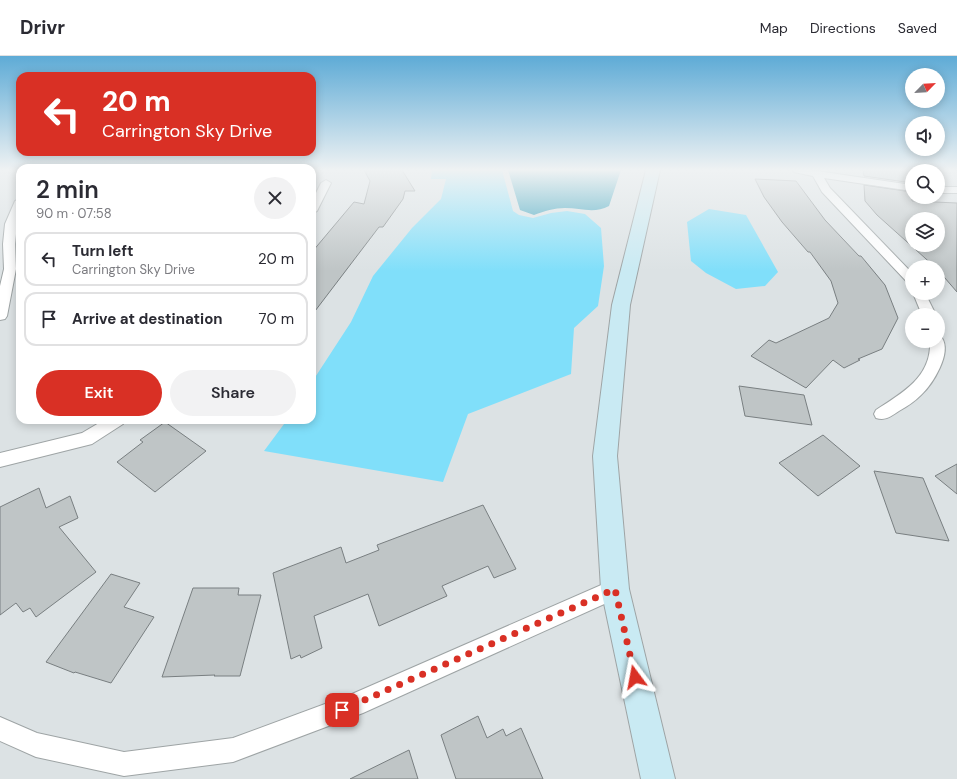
<!DOCTYPE html>
<html lang="en">
<head>
<meta charset="utf-8">
<style>
  :root { --surface:#fff; --page:#f2f2f3; --text:#2b2b33; --muted:#7c7c81; --line:#e1e1e2; --accent:#d93025 }
  body { margin:0; font-family:"DM Sans",sans-serif; background:var(--page); color:var(--text); height:100vh; display:flex; flex-direction:column; font-size:15px; white-space:nowrap }
  * { box-sizing:border-box; margin:0 }
  p { font-size:13px; color:var(--muted) }
  .icon { flex:none; width:22px; height:22px; fill:none; stroke:currentColor; stroke-width:2; stroke-linecap:round; stroke-linejoin:round }
  .map { position:relative; flex:1; overflow:hidden }
  .side { position:absolute; left:16px; top:108px; width:300px; height:260px; display:flex; flex-direction:column; background:var(--surface); border-radius:12px; box-shadow:0 2px 10px #0003 }
  .side>* { flex:none }
  .guide { position:absolute; left:16px; top:16px; width:300px; height:84px; border-radius:12px; box-shadow:0 2px 10px #0003; background:#d93025; color:#fff; overflow:hidden }
  .needle { width:26px; rotate:66deg }
  .controls { position:absolute; left:905px; top:12px; display:grid; gap:8px }
  .controls a { display:grid; place-items:center; width:40px; height:40px; border-radius:50%; background:var(--surface); box-shadow:0 2px 10px #0003; font-size:20px }
  .pin { position:absolute; display:grid; place-items:center; width:34px; height:34px; color:#fff; margin:-17px; border-radius:8px; box-shadow:0 2px 6px #0006 }
  .me { position:absolute; width:44px; margin:-22px; rotate:347deg; stroke-linejoin:round; filter:drop-shadow(0 0 3px #0008) }
  .turn { display:flex; align-items:center; gap:14px; height:84px; padding:0 20px; font-size:18px }
  .turn .icon { width:52px; height:52px; stroke-width:2.5 }
  .turn b { display:block; font-size:28px; line-height:34px }
  .round { display:grid; place-items:center; flex:none; width:42px; height:42px; border-radius:21px; background:var(--page) }
  .summary { display:flex; align-items:center; justify-content:space-between; height:68px; padding:0 20px }
  h1 { font-size:24px; font-weight:600; line-height:30px }
  .action { display:flex; gap:8px; margin-top:auto; padding:8px 20px }
  .action a { flex:1; height:46px; border-radius:24px; background:var(--accent); color:#fff; font-size:16px; font-weight:600; line-height:46px; text-align:center }
  .action a+a { background:var(--page); color:var(--text) }
  ul { padding:0; list-style:none }
  li { display:flex; align-items:center; gap:12px; height:54px; margin:0 8px 6px; padding:0 12px; border:2px solid var(--line); border-radius:12px }
  li div { flex:1 }
  li b { display:block; font-size:15px }
  li em { font-style:normal }
  header { display:flex; align-items:center; gap:24px; box-sizing:border-box; height:56px; padding:0 20px; background:var(--surface); border-bottom:1px solid var(--line) }
  header strong { font-size:19px }
  nav { display:flex; gap:22px; margin-inline-start:auto; font-size:14px }
  .map>svg:first-child { display:block }
  .green { fill:#80dffa }
  .water { fill:#309eba }
  .building { fill:#bfc5c6; stroke:#797f81; fill-rule:evenodd }
  .lines { fill:none; stroke-linecap:round; stroke-linejoin:round }
  .street-casing { stroke:#9ea4a5; stroke-width:2 }
  .secondary-casing { stroke:#9ea4a5; stroke-width:2 }
  .street { fill:#fff; fill-rule:evenodd }
  .secondary { fill:#c9eaf3; fill-rule:evenodd }
  .route { stroke:#d93025; stroke-width:7; stroke-dasharray:0 12.6 }
</style>
</head>
<body>
<header>
<strong>Drivr</strong>
<nav><a>Map</a><a>Directions</a><a>Saved</a></nav>
</header>
<div class="map">
<svg width="957" height="723" viewBox="0 0 957 723">
  <rect width="100%" height="100%" fill="#dce2e4"/>
  <g class="green">
    <path d="M 432,114 L 502,114 L 513,155 L 519,159 L 533,162 L 551,157 L 567,155 L 585,158 L 601,172 L 604,210 L 598,250 L 574,272 L 571,318 L 468,358 L 443,426 L 264,395 L 287,364 L 312,364 L 312,326 L 351,266 L 373,220 L 412,172 L 441,143 L 446,123 L 431,123 Z"/>
    <path d="M 709,153 L 746,159 L 778,216 L 765,230 L 736,233 L 706,217 L 691,205 L 687,166 Z"/>
  </g>
  <path class="water" d="M 508,114 L 621,114 L 609,150 C 594,158 581,152 565,152 C 554,152 545,155 534,159 L 520,154 Z"/>
  <g class="building">
    <path d="M 364,114 L 402,114 L 415,135 L 405,135 L 403,143 L 383,171 L 379,171 L 312,259 L 312,196 L 354,146 L 364,148 L 370,125 Z"/>
    <path d="M 863,114 L 912,114 L 912,127 L 864,120 Z"/>
    <path d="M 755,123 L 796,125 L 825,164 L 859,200 L 861,200 L 885,229 L 898,262 L 882,293 L 858,303 L 860,304 L 844,312 L 833,304 L 806,332 L 751,300 L 769,284 L 776,287 L 829,262 L 838,247 L 831,225 L 810,196 L 808,196 L 782,166 L 764,141 Z"/>
    <path d="M 864,129 L 912,136 L 912,145 L 957,147 L 957,236 L 938,214 L 938,211 L 935,211 L 877,159 L 865,145 ZM 912,163 L 938,163 L 938,189 L 912,189 Z"/>
    <path d="M 739,330 L 804,339 L 812,369 L 745,360 Z"/>
    <path d="M 165,366 L 206,395 L 155,436 L 117,406 L 143,386 L 140,384 Z"/>
    <path d="M 823,379 L 860,410 L 818,440 L 779,407 Z"/>
    <path d="M 957,408 L 957,438 L 935,420 Z"/>
    <path d="M 874,415 L 923,422 L 949,485 L 896,477 Z"/>
    <path d="M 39,432 L 46,452 L 70,440 L 78,462 L 59,471 L 96,516 L 36,561 L 30,552 L 23,556 L 16,547 L 0,559 L 0,451 Z"/>
    <path d="M 483,449 L 516,513 L 494,522 L 488,510 L 442,530 L 447,540 L 379,570 L 368,538 L 314,560 L 322,592 L 301,602 L 300,599 L 291,603 L 273,517 L 341,491 L 346,507 L 379,494 L 377,489 Z"/>
    <path d="M 111,518 L 140,527 L 124,551 L 154,561 L 111,627 L 75,616 L 74,617 L 46,606 Z"/>
    <path d="M 193,532 L 239,532 L 238,539 L 261,539 L 240,620 L 214,620 L 215,619 L 162,621 Z"/>
    <path d="M 478,660 L 487,682 L 503,673 L 506,680 L 521,672 L 543,723 L 456,723 L 441,679 Z"/>
    <path d="M 409,694 L 418,723 L 350,723 Z"/>
  </g>
  <g class="lines">
    <g class="street-casing">
      <g id="street">
        <path d="M 792,114 L 810,114 L 912,129 L 912,135 L 824,122 L 830,132 L 912,217 L 912,228 L 908,227 L 822,136 L 813,120 L 794,116 Z"/>
        <path d="M 326,124 L 331,127 L 317,155 L 312,158 L 312,145 L 321,127 Z"/>
        <rect x="938" y="131" width="19" height="6"/>
        <path d="M 20,142 L 20,159 L 17,168 L 15,188 L 16,213 L 7,260 L 5,263 L 0,264 L 0,230 L 4,213 L 3,188 L 5,168 L 15,145 Z"/>
        <path d="M 913,237 L 925,237 L 936,259 L 922,259 Z"/>
        <path d="M 938,281 L 942,282 C 952,297 933,328 921,339 C 914,346 906,351 899,355 C 891,360 886,365 876,362 L 874,358 L 876,354 C 902,337 932,321 930,285 L 938,285 Z"/>
        <path d="M 104,364 L 125,364 L 123,368 L 92,388 L 0,411 L 0,397 L 82,377 Z"/>
        <path d="M 615,523 L 622,526 L 625,533 L 622,540 L 363,657 L 233,706 L 124,720 L 36,701 L 0,685 L 0,661 L 37,677 L 124,696 L 233,682 L 352,638 Z"/>
      </g>
    </g>
    <g class="secondary-casing">
      <path id="secondary" d="M 646,114 L 660,114 L 630,249 L 617,400 L 629,533 L 675,723 L 641,723 L 601,533 L 593,400 L 612,249 Z"/>
    </g>
    <use href="#street" class="street"/>
    <use href="#secondary" class="secondary"/>
  </g>
  <linearGradient id="sky" x2="0" y2="1"><stop stop-color="#5eabd6"/><stop offset="0.53" stop-color="#eff2f3"/><stop offset="1" stop-color="#eff2f3" stop-opacity="0"/></linearGradient>
  <rect width="957" height="215" fill="url(#sky)"/>
  <g class="lines">
    <path class="route" d="M 342,654 L 615,533 L 635,621"/>
  </g>
</svg>
<div class="controls">
<a><svg class="needle" viewBox="-14 -14 28 28"><path d="M0-13l5 13h-10z" fill="#e53935"/><path d="M0 13l5-13h-10z" fill="#7c7c81"/></svg></a>
<a><svg class="icon" aria-label="sound" viewBox="0 0 24 24"><path d="M4 9h4l5-4v14l-5-4H4zM17 9q2 3 0 6"/></svg></a>
<a><svg class="icon" aria-label="search" viewBox="0 0 24 24"><circle cx="10" cy="10" r="6"/><path d="M15 15l6 6"/></svg></a>
<a><svg class="icon" aria-label="layers" viewBox="0 0 24 24"><path d="M12 4l9 5-9 5-9-5zM3 14l9 5 9-5"/></svg></a>
<a>+</a>
<a>−</a>
</div>
<div class="pin" style="left:342px;top:654px;background:#d93025"><svg class="icon" aria-label="arrive" viewBox="0 0 24 24"><path d="M6 21V4h12l-3 4 3 4H6"/></svg></div>
<svg class="me" style="left:635px;top:621px" viewBox="-20 -20 40 40"><path d="M0-17L14 15 0 8-14 15z" fill="#d93025" stroke="#fff" stroke-width="4"/></svg>
<div class="guide">
<div class="turn"><svg class="icon" aria-label="left" viewBox="0 0 24 24"><path d="M17 20v-9H6M10 6l-5 5 5 5"/></svg><div><b>20 m</b>Carrington Sky Drive</div></div>
</div>
<section class="side">
<div class="summary"><div><h1>2 min</h1><p>90 m · 07:58</p></div><a class="round"><svg class="icon" aria-label="close" viewBox="0 0 24 24"><path d="M6 6l12 12M18 6L6 18"/></svg></a></div>
<ul>
<li><svg class="icon" aria-label="left" viewBox="0 0 24 24"><path d="M17 20v-9H6M10 6l-5 5 5 5"/></svg><div><b>Turn left</b><p>Carrington Sky Drive</p></div><em>20 m</em></li>
<li><svg class="icon" aria-label="arrive" viewBox="0 0 24 24"><path d="M6 21V4h12l-3 4 3 4H6"/></svg><div><b>Arrive at destination</b></div><em>70 m</em></li>
</ul>
<div class="action"><a>Exit</a><a>Share</a></div>
</section>
</div>
</body>
</html>
